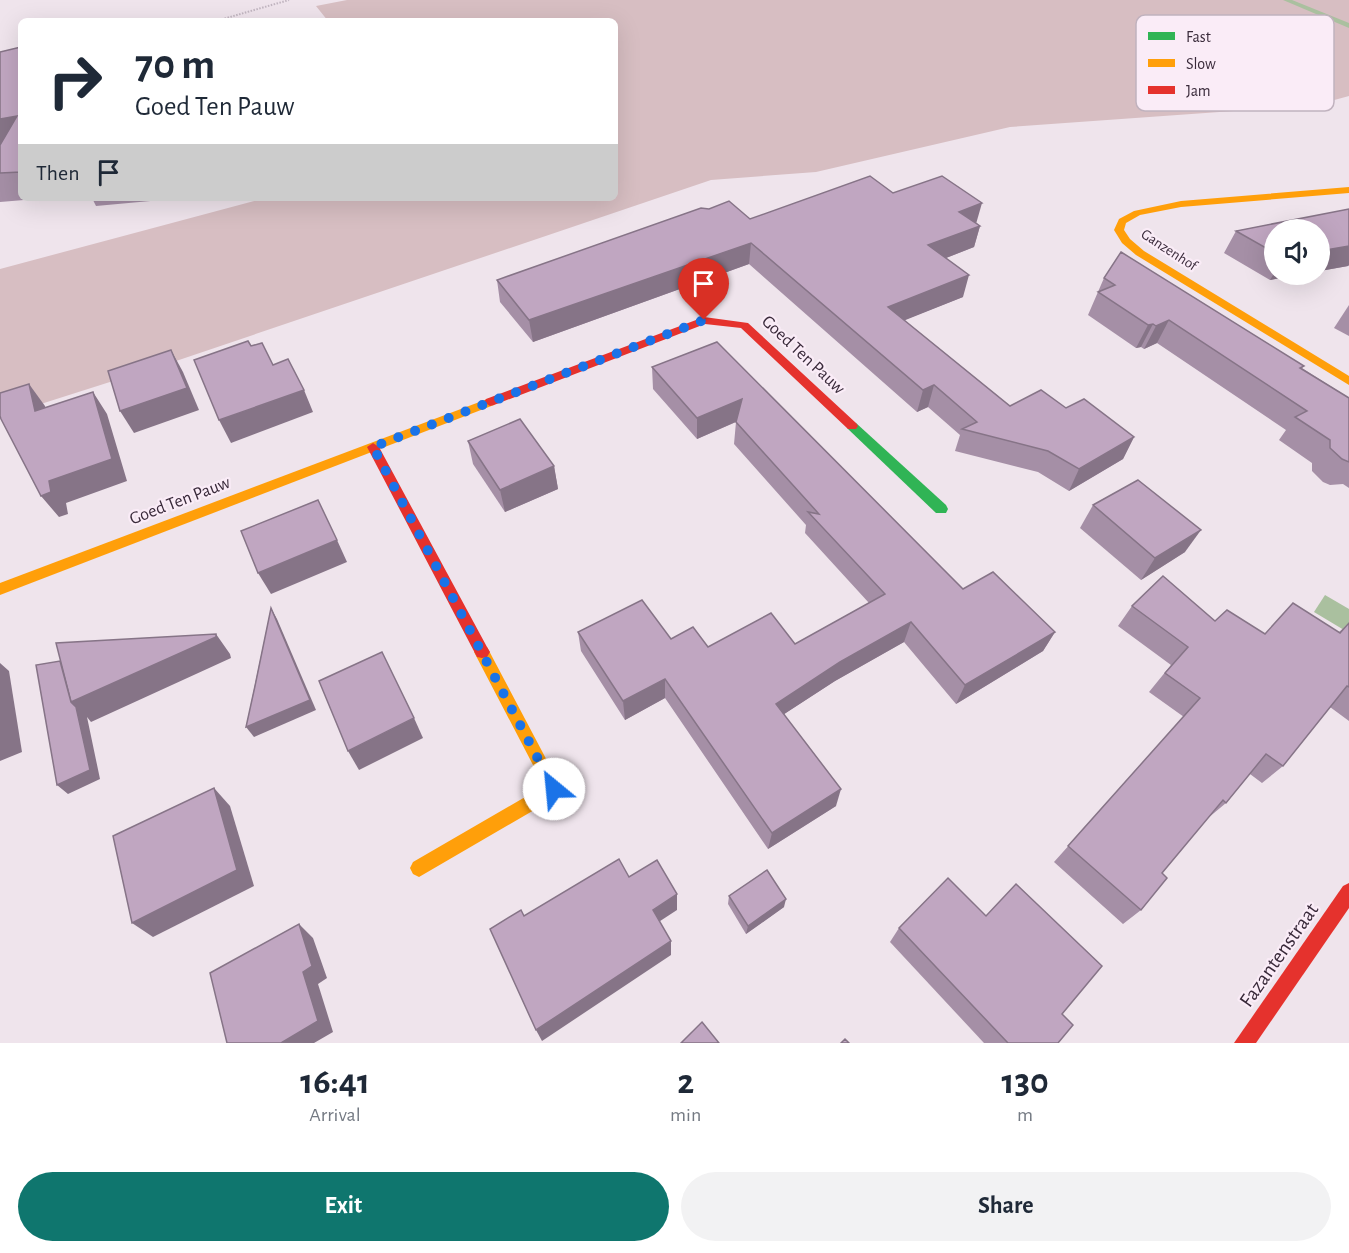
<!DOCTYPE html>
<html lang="en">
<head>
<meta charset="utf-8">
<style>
  :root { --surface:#fff; --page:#f2f2f3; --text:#1f2937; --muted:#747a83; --accent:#0f766e }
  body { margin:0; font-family:"Alegreya Sans",sans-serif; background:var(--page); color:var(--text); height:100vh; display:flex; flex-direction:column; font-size:22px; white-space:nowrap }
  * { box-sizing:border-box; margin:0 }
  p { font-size:20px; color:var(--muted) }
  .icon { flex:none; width:33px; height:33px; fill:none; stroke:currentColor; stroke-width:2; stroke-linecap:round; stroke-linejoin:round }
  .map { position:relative; height:1043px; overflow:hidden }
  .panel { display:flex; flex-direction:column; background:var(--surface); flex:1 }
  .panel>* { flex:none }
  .top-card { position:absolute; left:18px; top:18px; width:600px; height:183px; border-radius:9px; box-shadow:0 6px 24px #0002; background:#fff; color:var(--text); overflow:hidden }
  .buttons { position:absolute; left:1264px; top:219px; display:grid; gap:12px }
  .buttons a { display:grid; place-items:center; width:66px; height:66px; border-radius:50%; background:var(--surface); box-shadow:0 6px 24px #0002; font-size:30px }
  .pin { position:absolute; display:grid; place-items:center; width:51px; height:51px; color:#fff; margin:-62px -26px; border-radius:50% 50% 50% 0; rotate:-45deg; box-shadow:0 0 6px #0007 }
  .pin .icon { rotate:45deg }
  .me { position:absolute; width:66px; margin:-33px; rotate:332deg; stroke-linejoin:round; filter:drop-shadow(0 0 4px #0008) }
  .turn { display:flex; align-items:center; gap:21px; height:126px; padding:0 18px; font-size:27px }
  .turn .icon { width:78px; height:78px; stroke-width:2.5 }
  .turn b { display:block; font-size:42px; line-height:51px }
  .then { display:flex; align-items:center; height:57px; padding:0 18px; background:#0003; gap:12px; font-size:22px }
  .eta { display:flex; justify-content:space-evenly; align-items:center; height:102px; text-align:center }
  .eta b { font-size:36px; font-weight:700; line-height:42px }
  .primary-button { display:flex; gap:12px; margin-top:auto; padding:12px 18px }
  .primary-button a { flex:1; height:69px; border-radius:36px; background:var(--accent); color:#fff; font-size:24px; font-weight:700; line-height:69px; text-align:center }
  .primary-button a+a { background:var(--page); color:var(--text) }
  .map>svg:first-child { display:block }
  .green { fill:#d7bec2 }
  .water { fill:#aac09f }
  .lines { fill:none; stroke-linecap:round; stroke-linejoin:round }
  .stream { fill:#aac09f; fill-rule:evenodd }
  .path { stroke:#c1b5c0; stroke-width:2; stroke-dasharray:1.5 1.5; stroke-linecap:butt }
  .fast { fill:#30b455; fill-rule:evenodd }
  .slow { fill:#ff9f0a; fill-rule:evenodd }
  .jam { fill:#e5322d; fill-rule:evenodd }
  .wall { fill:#a58fa6 }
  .shaded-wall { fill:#867487 }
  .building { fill:#c0a6c1; stroke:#867487; stroke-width:1.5 }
  .route { stroke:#1a73e8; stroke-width:10; stroke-dasharray:0 18 }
  .labels { text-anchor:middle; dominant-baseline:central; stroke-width:4.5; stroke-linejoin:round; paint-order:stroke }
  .far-street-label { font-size:15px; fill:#392a3a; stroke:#faecf7 }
  .street-label { font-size:18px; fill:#392a3a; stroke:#faecf7 }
  .near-street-label { font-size:21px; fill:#392a3a; stroke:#faecf7 }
  .key { fill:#faecf7; stroke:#c0b2be; stroke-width:1.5 }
  .key-label { font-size:16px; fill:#392a3a }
</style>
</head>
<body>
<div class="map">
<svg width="1349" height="1043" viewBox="0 0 1349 1043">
  <rect width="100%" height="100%" fill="#efe4ec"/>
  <path class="green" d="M 347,0 L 1349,0 L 1349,96 L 1316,105 L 1010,127 L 816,172 L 711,180 L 179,360 L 0,417 L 0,269 L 265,198 L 615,198 L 615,21 L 328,21 L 316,6 Z"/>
  <path class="water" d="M 1325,595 L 1349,609 L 1349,633 L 1314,612 Z"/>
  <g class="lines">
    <path class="stream" d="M 1283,0 L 1292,0 L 1349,23 L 1349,28 Z"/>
    <path class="path" d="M 216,21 L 289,0"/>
    <path class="fast" d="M 852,422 L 856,423 L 946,505 L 948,509 L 946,513 L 936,513 L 848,429 L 846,426 L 848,423 Z"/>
    <g class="slow">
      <path d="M 1349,187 L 1349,193 L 1181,207 L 1140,215 L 1126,223 L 1124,230 L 1130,239 L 1144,251 L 1349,376 L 1349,385 L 1136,255 L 1122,243 L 1114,230 L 1119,219 L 1134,211 L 1181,201 Z"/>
      <path d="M 490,398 L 496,402 L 494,405 L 0,595 L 0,583 Z"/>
      <path d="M 482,646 L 487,647 L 562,789 L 560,795 L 419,877 L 413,874 L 410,868 L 413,862 L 544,786 L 474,652 L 477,647 Z"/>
    </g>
    <g class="jam">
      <path d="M 704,317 L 748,323 L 856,423 L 858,426 L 856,429 L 848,429 L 741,328 L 705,324 L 494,405 L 490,406 L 484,402 L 486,399 Z"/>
      <path d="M 373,443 L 379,447 L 487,647 L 490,652 L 487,657 L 482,658 L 477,657 L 367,447 Z"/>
      <path d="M 1349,883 L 1349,908 L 1256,1043 L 1234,1043 L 1343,886 Z"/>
    </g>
  </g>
  <g class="wall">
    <path d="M 21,47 L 21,198 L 48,198 L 0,202 L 0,52 Z"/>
    <path d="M 893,193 L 977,223 L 980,226 L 974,247 L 946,258 L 963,297 L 904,320 L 1010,406 L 1066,408 L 1134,437 L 1123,459 L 1069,491 L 1038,472 L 955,451 L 960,435 L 928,407 L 917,412 L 749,264 L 533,342 L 500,302 L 497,280 L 750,219 Z"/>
    <path d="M 92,198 L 183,198 L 96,206 Z"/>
    <path d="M 1349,209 L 1349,265 L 1348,266 L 1320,271 L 1320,230 L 1275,230 L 1275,274 L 1301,274 L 1270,280 L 1224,253 L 1236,231 Z"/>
    <path d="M 1104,278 L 1304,366 L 1302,368 L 1349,398 L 1349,488 L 1343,484 L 1330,485 L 1323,482 L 1312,471 L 1312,463 L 1279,440 L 1286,430 L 1157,343 L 1144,349 L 1141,347 L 1136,348 L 1088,315 Z"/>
    <path d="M 1349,305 L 1349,336 L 1334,328 Z"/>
    <path d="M 717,342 L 963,589 L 1055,632 L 1043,651 L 956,704 L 904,642 L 835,681 L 784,714 L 836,806 L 768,849 L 665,698 L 625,720 L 581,651 L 578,632 L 671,639 L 708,647 L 795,644 L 869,603 L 805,533 L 806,525 L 734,444 L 736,422 L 697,439 L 653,389 L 652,367 Z"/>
    <path d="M 468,441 L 554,466 L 558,489 L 505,512 L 473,464 Z"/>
    <path d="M 1093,505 L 1185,552 L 1141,580 L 1080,528 Z"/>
    <path d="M 1132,606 L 1215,621 L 1265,634 L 1339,632 L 1349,623 L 1349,721 L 1330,707 L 1283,766 L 1262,783 L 1250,774 L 1226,803 L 1208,818 L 1162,873 L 1141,910 L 1123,924 L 1054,862 L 1184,717 L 1149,692 L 1171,665 L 1118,626 Z"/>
    <path d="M 729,896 L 784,907 L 746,934 L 728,904 Z"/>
    <path d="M 899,928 L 1062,1014 L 1058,1043 L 984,1043 L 890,942 Z"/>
  </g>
  <g class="shaded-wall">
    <path d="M 17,116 L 0,150 L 0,119 Z"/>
    <path d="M 982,203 L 976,224 L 959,212 Z"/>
    <path d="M 980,226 L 974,247 L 923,267 L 928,245 Z"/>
    <path d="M 751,243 L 749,264 L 533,342 L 529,320 Z"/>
    <path d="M 1349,246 L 1349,265 L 1348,266 L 1320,271 L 1320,251 Z"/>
    <path d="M 1275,272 L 1275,274 L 1301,274 L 1270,280 Z"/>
    <path d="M 969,275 L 963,297 L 883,329 L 888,307 Z"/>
    <path d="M 1169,320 L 1157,343 L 1144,349 L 1156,326 Z"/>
    <path d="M 1153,324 L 1141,347 L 1136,348 L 1148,325 Z"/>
    <path d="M 171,350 L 183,372 L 199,410 L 134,433 L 120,411 Z"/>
    <path d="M 29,384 L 45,406 L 51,433 L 35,411 Z"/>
    <path d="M 934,385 L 928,407 L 917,412 L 923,390 Z"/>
    <path d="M 304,390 L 313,412 L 231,443 L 219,420 Z"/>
    <path d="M 93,392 L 107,414 L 127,481 L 66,503 L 68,514 L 59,517 L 41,496 Z"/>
    <path d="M 742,399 L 740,420 L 697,439 L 697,418 Z"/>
    <path d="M 1134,437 L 1123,459 L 1069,491 L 1079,469 Z"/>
    <path d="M 554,466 L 558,489 L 505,512 L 500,490 Z"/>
    <path d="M 1201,530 L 1185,552 L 1141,580 L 1155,558 Z"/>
    <path d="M 337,540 L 347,562 L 271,594 L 258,573 Z"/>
    <path d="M 271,608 L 277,619 L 316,710 L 254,737 L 246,727 Z"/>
    <path d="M 911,622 L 904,642 L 835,681 L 772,722 L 776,704 L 840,662 Z"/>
    <path d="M 1055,632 L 1043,651 L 956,704 L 965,685 Z"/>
    <path d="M 216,634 L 230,654 L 231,658 L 91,722 L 87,717 L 100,779 L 68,794 L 57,785 L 71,702 Z"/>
    <path d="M 0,663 L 9,671 L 22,752 L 0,761 Z"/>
    <path d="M 665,679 L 665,698 L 625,720 L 623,701 Z"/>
    <path d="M 414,718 L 423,738 L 359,770 L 348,751 Z"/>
    <path d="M 214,788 L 230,806 L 254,886 L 153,937 L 132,923 Z"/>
    <path d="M 841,789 L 836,806 L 768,849 L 772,833 Z"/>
    <path d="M 677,894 L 677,910 L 654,925 L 653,910 Z"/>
    <path d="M 786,899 L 784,907 L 746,934 L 748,926 Z"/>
    <path d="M 299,924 L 313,938 L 327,978 L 318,984 L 333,1032 L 314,1043 L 281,1043 Z"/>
    <path d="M 671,941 L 671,955 L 542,1041 L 536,1030 Z"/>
  </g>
  <g class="building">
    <path d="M 21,47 L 21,172 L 0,173 L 0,145 L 17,116 L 0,119 L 0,52 Z"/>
    <path d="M 870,176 L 893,193 L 942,176 L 982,203 L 959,212 L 980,226 L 928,245 L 969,275 L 888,307 L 1010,406 L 1041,390 L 1066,408 L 1084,399 L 1134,437 L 1079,469 L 1048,451 L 962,429 L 977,422 L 934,385 L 923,390 L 751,243 L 529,320 L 497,280 L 701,208 L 709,209 L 729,201 L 750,219 Z"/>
    <path d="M 1349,209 L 1349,246 L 1320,251 L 1320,230 L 1275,230 L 1275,253 L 1236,231 Z"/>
    <path d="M 1121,252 L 1304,366 L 1300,368 L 1349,398 L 1349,462 L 1342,459 L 1330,448 L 1330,440 L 1295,417 L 1307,411 L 1169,320 L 1156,326 L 1153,324 L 1148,325 L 1098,292 L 1115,285 L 1104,278 Z"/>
    <path d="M 248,341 L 251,346 L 262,343 L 273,365 L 288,359 L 304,390 L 219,420 L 194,360 Z"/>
    <path d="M 717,342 L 963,589 L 993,572 L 1055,632 L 965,685 L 911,622 L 840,662 L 776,704 L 841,789 L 772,833 L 665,679 L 623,701 L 578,632 L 642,600 L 671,639 L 693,627 L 708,647 L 771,613 L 795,644 L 885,594 L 808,512 L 819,514 L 736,422 L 742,399 L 697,418 L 652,367 Z"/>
    <path d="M 171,350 L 187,388 L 120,411 L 108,371 Z"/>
    <path d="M 29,384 L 35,411 L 93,392 L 112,459 L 49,481 L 51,492 L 41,496 L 1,419 L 0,416 L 0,393 Z"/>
    <path d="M 520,419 L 554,466 L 500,490 L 468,441 Z"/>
    <path d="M 1138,480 L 1201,530 L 1155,558 L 1093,505 Z"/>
    <path d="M 318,500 L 337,540 L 258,573 L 241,531 Z"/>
    <path d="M 1163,576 L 1215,621 L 1227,610 L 1265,634 L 1293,603 L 1340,633 L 1349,623 L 1349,687 L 1347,686 L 1283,766 L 1266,754 L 1226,803 L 1223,800 L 1162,873 L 1167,878 L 1141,910 L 1068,846 L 1200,698 L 1165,673 L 1188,647 L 1132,606 Z"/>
    <path d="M 271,608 L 310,700 L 246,727 L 255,686 Z"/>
    <path d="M 216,634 L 216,637 L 71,702 L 56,643 Z"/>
    <path d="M 382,652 L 414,718 L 348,751 L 319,681 Z"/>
    <path d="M 60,661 L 71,702 L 76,707 L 90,770 L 57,785 L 36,665 Z"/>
    <path d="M 214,788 L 237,870 L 132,923 L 113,836 Z"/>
    <path d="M 619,859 L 629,877 L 657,860 L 677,894 L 653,910 L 671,941 L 536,1030 L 490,929 L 521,910 L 524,916 Z"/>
    <path d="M 767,870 L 786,899 L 748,926 L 729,896 Z"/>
    <path d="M 948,878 L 986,916 L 1016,884 L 1102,966 L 1062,1014 L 1073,1025 L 1058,1043 L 1008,1043 L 899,928 Z"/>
    <path d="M 299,924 L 312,966 L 303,972 L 318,1021 L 281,1043 L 227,1043 L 210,973 Z"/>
    <path d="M 702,1022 L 719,1043 L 681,1043 Z"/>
    <path d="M 845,1039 L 849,1043 L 841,1043 Z"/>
  </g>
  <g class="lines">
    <path class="route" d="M 554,789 L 373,447 L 704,320"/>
  </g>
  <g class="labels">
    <g class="far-street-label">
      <text transform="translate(1169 250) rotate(33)">Ganzenhof</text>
    </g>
    <g class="street-label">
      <text transform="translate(803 355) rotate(43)">Goed Ten Pauw</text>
      <text transform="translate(180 501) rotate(-21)">Goed Ten Pauw</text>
    </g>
    <g class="near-street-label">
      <text transform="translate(1279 955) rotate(-55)">Fazantenstraat</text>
    </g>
  </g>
  <rect x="1136" y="15" width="198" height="96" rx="9" class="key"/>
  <rect x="1148" y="32" width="27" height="8" fill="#30b455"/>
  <rect x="1148" y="59" width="27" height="8" fill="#ff9f0a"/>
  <rect x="1148" y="86" width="27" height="8" fill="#e5322d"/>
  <g class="key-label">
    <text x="1186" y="42">Fast</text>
    <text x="1186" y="69">Slow</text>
    <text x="1186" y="96">Jam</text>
  </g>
</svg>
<div class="buttons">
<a><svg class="icon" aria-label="sound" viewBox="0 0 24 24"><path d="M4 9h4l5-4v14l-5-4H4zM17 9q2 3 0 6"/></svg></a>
</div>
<div class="pin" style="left:704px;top:320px;background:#d93025"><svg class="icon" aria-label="arrive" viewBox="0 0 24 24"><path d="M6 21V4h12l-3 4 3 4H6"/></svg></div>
<svg class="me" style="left:554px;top:789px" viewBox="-20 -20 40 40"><circle r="19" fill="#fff"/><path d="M0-13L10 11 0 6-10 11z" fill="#1a73e8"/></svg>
<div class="top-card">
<div class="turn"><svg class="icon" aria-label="right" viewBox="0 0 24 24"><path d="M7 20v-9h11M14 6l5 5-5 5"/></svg><div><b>70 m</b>Goed Ten Pauw</div></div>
<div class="then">Then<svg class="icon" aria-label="arrive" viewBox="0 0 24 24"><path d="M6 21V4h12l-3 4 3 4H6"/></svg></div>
</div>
</div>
<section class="panel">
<div class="eta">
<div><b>16:41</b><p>Arrival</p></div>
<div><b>2</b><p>min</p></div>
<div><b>130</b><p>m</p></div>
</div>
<div class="primary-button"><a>Exit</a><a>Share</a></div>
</section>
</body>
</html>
